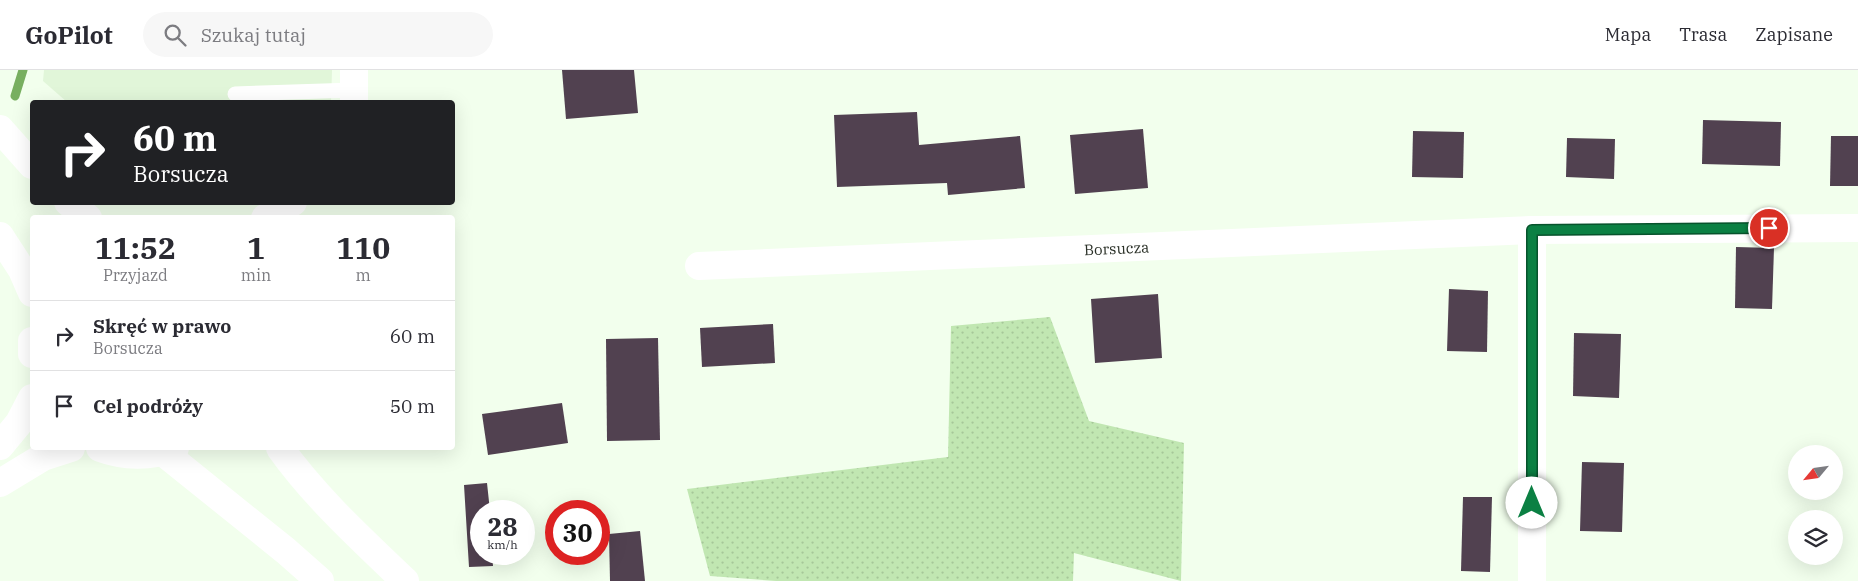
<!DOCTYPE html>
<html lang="pl">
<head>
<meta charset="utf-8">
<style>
  :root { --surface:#fff; --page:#f7f7f7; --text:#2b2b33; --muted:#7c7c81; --line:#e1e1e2 }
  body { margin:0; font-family:"IBM Plex Serif",serif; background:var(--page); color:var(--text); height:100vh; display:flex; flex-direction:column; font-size:19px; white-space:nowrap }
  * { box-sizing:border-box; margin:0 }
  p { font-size:16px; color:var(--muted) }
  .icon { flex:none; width:28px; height:28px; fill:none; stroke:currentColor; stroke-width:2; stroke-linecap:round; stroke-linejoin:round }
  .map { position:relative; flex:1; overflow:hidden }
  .drawer { position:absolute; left:30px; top:145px; width:425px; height:235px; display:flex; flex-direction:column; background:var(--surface); border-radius:5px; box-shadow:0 5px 20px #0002 }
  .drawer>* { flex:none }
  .banner { position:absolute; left:30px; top:30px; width:425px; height:105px; border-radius:5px; box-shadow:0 5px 20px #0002; background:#202124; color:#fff; overflow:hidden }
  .needle { width:32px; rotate:241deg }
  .tools { position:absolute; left:1788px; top:375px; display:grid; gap:10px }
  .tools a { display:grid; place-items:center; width:55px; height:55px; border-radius:50%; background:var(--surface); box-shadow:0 5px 20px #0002; font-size:25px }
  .speed { position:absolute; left:470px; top:430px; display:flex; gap:10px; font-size:25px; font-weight:700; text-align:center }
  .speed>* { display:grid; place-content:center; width:65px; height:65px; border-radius:50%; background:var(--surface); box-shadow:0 5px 20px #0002; line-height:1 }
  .speed small { font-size:12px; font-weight:400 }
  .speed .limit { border:8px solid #d22; background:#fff; color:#111 }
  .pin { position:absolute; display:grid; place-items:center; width:42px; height:42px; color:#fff; margin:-21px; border:2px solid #fff; border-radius:50%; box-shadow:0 1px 5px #0007 }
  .me { position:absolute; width:55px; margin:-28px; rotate:0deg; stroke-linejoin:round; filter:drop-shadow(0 0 4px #0008) }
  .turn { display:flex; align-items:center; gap:18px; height:105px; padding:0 20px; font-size:22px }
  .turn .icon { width:65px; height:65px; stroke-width:2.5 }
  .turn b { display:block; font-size:35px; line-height:42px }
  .eta { display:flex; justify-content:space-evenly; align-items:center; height:85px; text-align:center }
  .eta b { font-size:30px; font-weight:700; line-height:35px }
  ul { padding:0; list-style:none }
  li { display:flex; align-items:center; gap:15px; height:70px; padding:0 20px; border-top:1px solid var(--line) }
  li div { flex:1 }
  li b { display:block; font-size:19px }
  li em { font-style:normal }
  header { display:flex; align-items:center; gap:30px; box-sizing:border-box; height:70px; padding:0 25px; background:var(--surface); border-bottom:1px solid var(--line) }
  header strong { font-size:24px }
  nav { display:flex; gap:28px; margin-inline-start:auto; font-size:18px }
  .search { width:350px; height:45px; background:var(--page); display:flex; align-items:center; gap:12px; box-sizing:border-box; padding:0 18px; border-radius:28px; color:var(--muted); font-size:19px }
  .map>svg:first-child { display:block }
  .built { fill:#e1f6d9 }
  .green { fill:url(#green-dots) }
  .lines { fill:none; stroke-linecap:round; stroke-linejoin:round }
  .stream { stroke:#78af60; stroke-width:9 }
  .building { fill:#514150 }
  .service { stroke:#fff; stroke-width:15 }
  .minor { stroke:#fff; stroke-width:28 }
  .secondary { stroke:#fff; stroke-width:28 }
  .route-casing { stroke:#07532c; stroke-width:12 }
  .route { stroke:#0b8043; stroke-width:9 }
  .labels { text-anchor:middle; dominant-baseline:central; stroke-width:5; stroke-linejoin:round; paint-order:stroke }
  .street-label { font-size:15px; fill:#2b3128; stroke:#fff }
</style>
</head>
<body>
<header>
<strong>GoPilot</strong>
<div class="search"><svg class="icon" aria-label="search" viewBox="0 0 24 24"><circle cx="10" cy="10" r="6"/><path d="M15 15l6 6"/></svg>Szukaj tutaj</div>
<nav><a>Mapa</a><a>Trasa</a><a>Zapisane</a></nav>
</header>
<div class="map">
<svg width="1858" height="511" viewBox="0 0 1858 511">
  <defs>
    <pattern id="green-dots" width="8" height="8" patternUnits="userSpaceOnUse" patternTransform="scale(1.25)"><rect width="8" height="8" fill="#c1e7b2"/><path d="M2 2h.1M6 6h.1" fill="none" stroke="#a6c799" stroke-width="1.8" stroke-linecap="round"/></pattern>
  </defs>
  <rect width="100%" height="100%" fill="#f2ffed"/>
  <path class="built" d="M 44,0 L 332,0 L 331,32 L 67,32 L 43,11 Z"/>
  <path class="green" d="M 1050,247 L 1089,351 L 1184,373 L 1181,511 L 1074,483 L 1073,511 L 776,511 L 710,506 L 687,419 L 948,387 L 951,256 Z"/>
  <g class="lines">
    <path class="stream" d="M 15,26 L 23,0"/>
  </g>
  <g class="building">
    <path d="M 562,0 L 634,0 L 638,43 L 566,49 Z"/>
    <path d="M 917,42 L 919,75 L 1020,66 L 1025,118 L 948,125 L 947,113 L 837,117 L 834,45 Z"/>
    <path d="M 1703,50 L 1781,52 L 1780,96 L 1702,94 Z"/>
    <path d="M 1143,59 L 1148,118 L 1075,124 L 1070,65 Z"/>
    <path d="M 1413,61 L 1464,62 L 1463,108 L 1412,107 Z"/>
    <path d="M 1831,66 L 1858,66 L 1858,116 L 1830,116 Z"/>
    <path d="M 1567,68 L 1615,69 L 1614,109 L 1566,107 Z"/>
    <path d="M 1736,177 L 1774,178 L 1772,239 L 1735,238 Z"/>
    <path d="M 1449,219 L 1488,221 L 1487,282 L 1447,281 Z"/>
    <path d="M 1158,224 L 1162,288 L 1095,293 L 1091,229 Z"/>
    <path d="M 773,254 L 775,293 L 702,297 L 700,258 Z"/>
    <path d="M 1574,263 L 1621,264 L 1619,328 L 1573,326 Z"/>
    <path d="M 658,268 L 660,370 L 607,371 L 606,269 Z"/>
    <path d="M 562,333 L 568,373 L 488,385 L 482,344 Z"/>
    <path d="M 1582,392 L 1624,393 L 1622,462 L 1580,461 Z"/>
    <path d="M 487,413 L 490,441 L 481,441 L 481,484 L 492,484 L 493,496 L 469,497 L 464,415 Z"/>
    <path d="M 1463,427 L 1492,427 L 1490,502 L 1461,501 Z"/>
    <path d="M 640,461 L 645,511 L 610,511 L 609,464 Z"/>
  </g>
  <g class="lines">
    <path class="service" d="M 235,24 L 354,20"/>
    <g class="minor">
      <path d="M 354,32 L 354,0"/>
      <path d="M 265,148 L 293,132"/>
      <path d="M 1532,160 L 1532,511"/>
      <path id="s1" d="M 699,196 L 1532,160 L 1858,158"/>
      <path d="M 0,376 L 19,353 L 32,328"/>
      <path d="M 0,413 L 43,387 L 71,378"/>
    </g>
    <g class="secondary">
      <path d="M 0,59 L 32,95"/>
      <path d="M 68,132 L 88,148"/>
      <path d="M 0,166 L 22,200 L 32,223"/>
      <path d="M 32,271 L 32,284"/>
      <path d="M 100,378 C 124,387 151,387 175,378"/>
      <path d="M 280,378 C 315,427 361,469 405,511"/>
      <path d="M 163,382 L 286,481 L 320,511"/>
    </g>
  </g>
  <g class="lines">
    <g class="route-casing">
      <path id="route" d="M 1532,433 L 1532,160 L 1769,158"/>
    </g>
    <use href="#route" class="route"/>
  </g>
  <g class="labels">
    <g class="street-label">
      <text stroke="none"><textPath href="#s1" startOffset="418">Borsucza</textPath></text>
    </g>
  </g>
</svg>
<div class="tools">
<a><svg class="needle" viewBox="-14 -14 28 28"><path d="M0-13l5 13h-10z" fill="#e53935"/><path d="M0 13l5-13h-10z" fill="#7c7c81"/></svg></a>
<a><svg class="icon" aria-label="layers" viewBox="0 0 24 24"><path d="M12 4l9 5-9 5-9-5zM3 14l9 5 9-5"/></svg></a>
</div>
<div class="speed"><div>28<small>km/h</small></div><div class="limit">30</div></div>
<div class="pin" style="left:1769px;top:158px;background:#d93025"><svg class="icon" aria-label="arrive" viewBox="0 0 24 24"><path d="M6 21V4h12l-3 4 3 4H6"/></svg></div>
<svg class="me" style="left:1532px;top:433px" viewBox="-20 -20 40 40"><circle r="19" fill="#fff"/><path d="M0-13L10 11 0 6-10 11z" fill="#0b8043"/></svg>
<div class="banner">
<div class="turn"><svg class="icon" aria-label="right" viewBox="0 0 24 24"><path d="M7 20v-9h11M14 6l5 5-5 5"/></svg><div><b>60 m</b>Borsucza</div></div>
</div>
<section class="drawer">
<div class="eta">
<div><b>11:52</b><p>Przyjazd</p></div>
<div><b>1</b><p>min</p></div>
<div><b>110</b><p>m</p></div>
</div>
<ul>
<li><svg class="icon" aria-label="right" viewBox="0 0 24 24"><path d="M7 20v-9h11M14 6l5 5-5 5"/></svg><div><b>Skręć w prawo</b><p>Borsucza</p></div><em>60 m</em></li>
<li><svg class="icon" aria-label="arrive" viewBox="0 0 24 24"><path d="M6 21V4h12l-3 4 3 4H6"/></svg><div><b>Cel podróży</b></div><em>50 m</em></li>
</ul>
</section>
</div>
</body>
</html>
